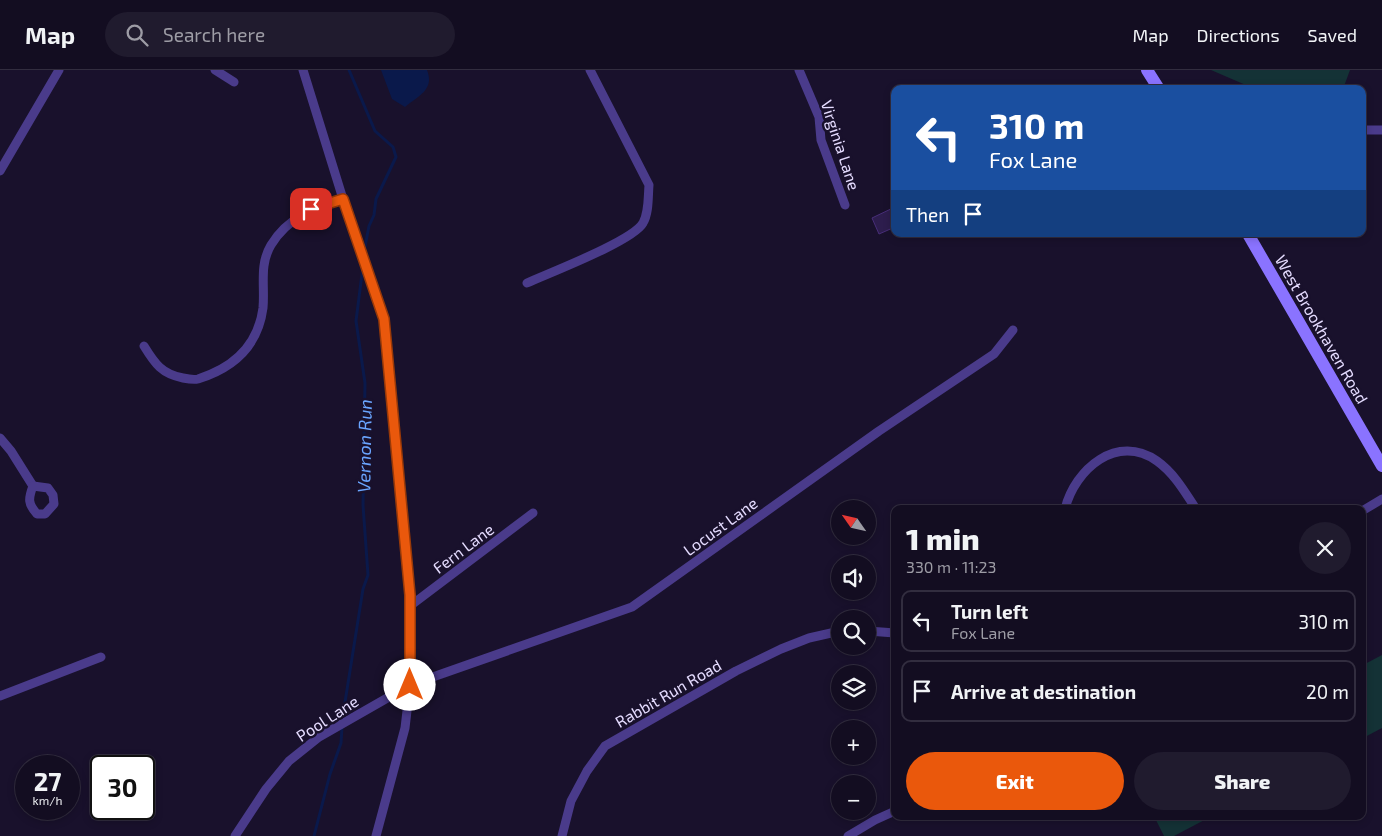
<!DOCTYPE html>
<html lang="en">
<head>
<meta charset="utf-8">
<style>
  :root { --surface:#130d21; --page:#201b2e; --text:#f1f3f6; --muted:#9d9ca5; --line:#322d3f; --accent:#ea580c }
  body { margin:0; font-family:"Exo 2",sans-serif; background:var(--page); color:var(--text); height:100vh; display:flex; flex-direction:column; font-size:19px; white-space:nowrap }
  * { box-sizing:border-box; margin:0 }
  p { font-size:16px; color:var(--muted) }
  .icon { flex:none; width:28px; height:28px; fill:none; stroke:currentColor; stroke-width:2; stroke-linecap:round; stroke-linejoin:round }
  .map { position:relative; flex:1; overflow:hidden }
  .drawer { position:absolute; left:891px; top:435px; width:475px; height:315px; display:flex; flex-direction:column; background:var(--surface); border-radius:10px; box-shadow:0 2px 8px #0003,0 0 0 1px var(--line) }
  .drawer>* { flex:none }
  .banner { position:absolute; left:891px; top:15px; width:475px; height:152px; border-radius:10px; box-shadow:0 2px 8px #0003,0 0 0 1px var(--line); background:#1a4fa0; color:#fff; overflow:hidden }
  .needle { width:32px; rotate:304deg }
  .buttons { position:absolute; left:831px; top:430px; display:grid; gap:10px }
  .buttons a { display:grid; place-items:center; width:45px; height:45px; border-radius:50%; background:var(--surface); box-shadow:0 2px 8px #0003,0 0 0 1px var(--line); font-size:25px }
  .speed { position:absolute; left:15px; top:685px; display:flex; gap:10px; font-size:25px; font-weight:700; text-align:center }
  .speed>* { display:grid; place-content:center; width:65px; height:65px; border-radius:50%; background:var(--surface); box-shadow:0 2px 8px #0003,0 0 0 1px var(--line); line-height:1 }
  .speed small { font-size:12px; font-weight:400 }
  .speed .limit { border:2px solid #111; border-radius:8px; background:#fff; color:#111 }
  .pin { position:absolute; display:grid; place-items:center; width:42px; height:42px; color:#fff; margin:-21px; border-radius:10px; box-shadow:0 2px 8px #0006 }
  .me { position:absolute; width:55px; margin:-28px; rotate:0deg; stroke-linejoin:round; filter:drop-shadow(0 0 4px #0008) }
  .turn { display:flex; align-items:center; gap:18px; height:105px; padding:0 15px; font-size:22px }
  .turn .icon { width:65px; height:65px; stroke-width:2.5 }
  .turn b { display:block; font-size:35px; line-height:42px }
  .then { display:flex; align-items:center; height:48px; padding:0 15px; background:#0003; gap:10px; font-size:19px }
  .round { display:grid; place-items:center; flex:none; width:52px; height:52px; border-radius:26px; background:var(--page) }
  .headline { display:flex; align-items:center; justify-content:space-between; height:85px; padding:0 15px }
  h1 { font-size:30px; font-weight:800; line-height:38px }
  .button { display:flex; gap:10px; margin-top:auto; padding:10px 15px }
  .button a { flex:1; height:58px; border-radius:30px; background:var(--accent); color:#fff; font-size:20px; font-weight:800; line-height:58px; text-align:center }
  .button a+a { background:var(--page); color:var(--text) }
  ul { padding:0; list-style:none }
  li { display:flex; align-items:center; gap:15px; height:62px; margin:0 10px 8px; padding:0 5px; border:2px solid var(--line); border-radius:10px }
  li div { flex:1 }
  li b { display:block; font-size:19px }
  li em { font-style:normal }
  header { display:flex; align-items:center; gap:30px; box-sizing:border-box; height:70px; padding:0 25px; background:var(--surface); border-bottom:1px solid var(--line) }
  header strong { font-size:24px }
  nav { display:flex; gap:28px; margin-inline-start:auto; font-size:18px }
  .search { width:350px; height:45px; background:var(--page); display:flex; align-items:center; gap:12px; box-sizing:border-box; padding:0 18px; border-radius:28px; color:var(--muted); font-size:19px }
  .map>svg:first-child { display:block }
  .green { fill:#143236 }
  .water { fill:#0a194b }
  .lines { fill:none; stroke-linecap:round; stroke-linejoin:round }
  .stream { stroke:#0a194b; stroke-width:3 }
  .building { fill:#2d1d4d; stroke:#482e79 }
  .street { stroke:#4a3b8b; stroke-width:9 }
  .secondary { stroke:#8a73ff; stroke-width:12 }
  .route-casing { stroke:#983908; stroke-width:12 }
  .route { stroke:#ea580c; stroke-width:9 }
  .labels { text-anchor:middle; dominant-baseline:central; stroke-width:5; stroke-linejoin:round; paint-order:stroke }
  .street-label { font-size:16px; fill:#e5dcff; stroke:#19112c }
  .water-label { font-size:18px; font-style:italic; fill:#6aa5ff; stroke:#19112c }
</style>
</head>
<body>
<header>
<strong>Map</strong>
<div class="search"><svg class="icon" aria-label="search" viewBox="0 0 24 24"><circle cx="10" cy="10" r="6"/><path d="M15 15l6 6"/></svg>Search here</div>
<nav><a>Map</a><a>Directions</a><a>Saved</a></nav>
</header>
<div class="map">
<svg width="1382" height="766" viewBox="0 0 1382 766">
  <rect width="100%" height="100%" fill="#19112c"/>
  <g class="green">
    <path d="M 1211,0 L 1350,0 L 1343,19 L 1255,19 Z"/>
    <path d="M 1382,585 L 1382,658 L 1363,668 L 1363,595 Z"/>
    <path d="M 1154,746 L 1212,746 L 1174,766 L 1164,766 Z"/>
  </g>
  <path class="water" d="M 381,0 L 427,0 C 435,20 418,26 405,37 L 392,29 Z"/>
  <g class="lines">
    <g class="stream">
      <path d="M 349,0 L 375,61 L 393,77 L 396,87 L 376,129 L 374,145 L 369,156 L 364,182"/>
      <path d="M 342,651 L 363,519 L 368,505 L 363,435 L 365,313 L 356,251 L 363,196"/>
      <path d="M 314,766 L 330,704 L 341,673 L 342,657"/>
    </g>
  </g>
  <path class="building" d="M 895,137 L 895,157 L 879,164 L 872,148 Z"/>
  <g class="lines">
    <g class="street">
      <path d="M 215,0 L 234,12"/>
      <path d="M 303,0 L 343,129 L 384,249 L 410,525 L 410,615 L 405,658 L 376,766"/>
      <path d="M 799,0 L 819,47 L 821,70 L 845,135"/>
      <path d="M 1362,60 L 1382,60"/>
      <path d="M 0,101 L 59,0"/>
      <path d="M 527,213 C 549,203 633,171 643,153 C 649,143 648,127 649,115 L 590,0"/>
      <path d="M 144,276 C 155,294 162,304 183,308 C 188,309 194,310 198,309 C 233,298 258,276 263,238 C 265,216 259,195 271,175 C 288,147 314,138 343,129"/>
      <path d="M 0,368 L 11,381 L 33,416"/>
      <path d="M 33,416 L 48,418 L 53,425 L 54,434 L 45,444 L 37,444 C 28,434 28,429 33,416 Z"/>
      <path d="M 1065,439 C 1075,399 1117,363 1157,391 C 1174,403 1185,422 1196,439"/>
      <path d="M 1362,441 L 1382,429"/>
      <path d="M 410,536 L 533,443"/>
      <path d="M 868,561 L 895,563"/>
      <path d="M 0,626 L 101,587"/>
      <path d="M 235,766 L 266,719 L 289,691 L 319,667 L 410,615 L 632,537 L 879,361 L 994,284 L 1013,260"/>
      <path d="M 562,766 L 571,731 L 587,701 L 605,676 L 736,601 L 781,579 L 809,568 L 840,561"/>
      <path d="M 848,766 L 875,750 L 895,741"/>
    </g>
    <g class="secondary">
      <path d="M 1147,0 L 1159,19"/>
      <path d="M 1248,164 L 1382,396"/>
    </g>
  </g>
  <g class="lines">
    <g class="route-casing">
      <path id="route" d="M 311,139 L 343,129 L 384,249 L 410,525 L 410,615"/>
    </g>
    <use href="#route" class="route"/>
  </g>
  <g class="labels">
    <g class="street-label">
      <text transform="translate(841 75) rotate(72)">Virginia Lane</text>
      <text transform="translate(1322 259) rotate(60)">West Brookhaven Road</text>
      <text transform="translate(720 456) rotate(-36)">Locust Lane</text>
      <text transform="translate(463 478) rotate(-37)">Fern Lane</text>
      <text transform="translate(668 623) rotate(-30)">Rabbit Run Road</text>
      <text transform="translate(327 648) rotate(-33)">Pool Lane</text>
    </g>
    <g class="water-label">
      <text transform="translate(364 376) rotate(-89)">Vernon Run</text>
    </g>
  </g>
</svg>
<div class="buttons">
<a><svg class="needle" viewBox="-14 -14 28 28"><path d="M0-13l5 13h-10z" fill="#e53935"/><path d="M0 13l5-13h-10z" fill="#9d9ca5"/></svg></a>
<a><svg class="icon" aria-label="sound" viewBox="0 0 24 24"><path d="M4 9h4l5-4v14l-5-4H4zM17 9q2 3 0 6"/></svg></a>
<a><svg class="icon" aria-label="search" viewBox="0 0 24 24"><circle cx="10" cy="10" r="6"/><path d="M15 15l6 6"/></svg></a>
<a><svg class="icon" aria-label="layers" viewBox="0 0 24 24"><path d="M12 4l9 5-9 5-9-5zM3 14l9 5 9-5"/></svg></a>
<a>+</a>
<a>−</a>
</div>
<div class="speed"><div>27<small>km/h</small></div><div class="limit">30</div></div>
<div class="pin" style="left:311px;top:139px;background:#d93025"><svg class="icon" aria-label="arrive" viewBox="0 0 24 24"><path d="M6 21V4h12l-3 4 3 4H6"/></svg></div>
<svg class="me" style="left:410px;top:615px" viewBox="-20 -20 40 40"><circle r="19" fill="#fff"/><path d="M0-13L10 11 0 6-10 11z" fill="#ea580c"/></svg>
<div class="banner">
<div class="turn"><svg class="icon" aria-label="left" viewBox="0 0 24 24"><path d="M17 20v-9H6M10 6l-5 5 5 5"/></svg><div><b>310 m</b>Fox Lane</div></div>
<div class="then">Then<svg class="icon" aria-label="arrive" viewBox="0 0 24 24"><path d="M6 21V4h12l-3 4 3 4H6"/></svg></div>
</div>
<section class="drawer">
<div class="headline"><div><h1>1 min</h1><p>330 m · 11:23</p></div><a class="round"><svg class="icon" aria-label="close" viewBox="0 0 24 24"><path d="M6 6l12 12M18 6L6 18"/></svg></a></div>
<ul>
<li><svg class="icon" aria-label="left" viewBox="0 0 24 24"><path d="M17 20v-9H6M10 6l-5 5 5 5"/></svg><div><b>Turn left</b><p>Fox Lane</p></div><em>310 m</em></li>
<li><svg class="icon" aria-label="arrive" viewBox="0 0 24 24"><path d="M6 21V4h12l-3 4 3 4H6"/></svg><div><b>Arrive at destination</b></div><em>20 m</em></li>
</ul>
<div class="button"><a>Exit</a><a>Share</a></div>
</section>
</div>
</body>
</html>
